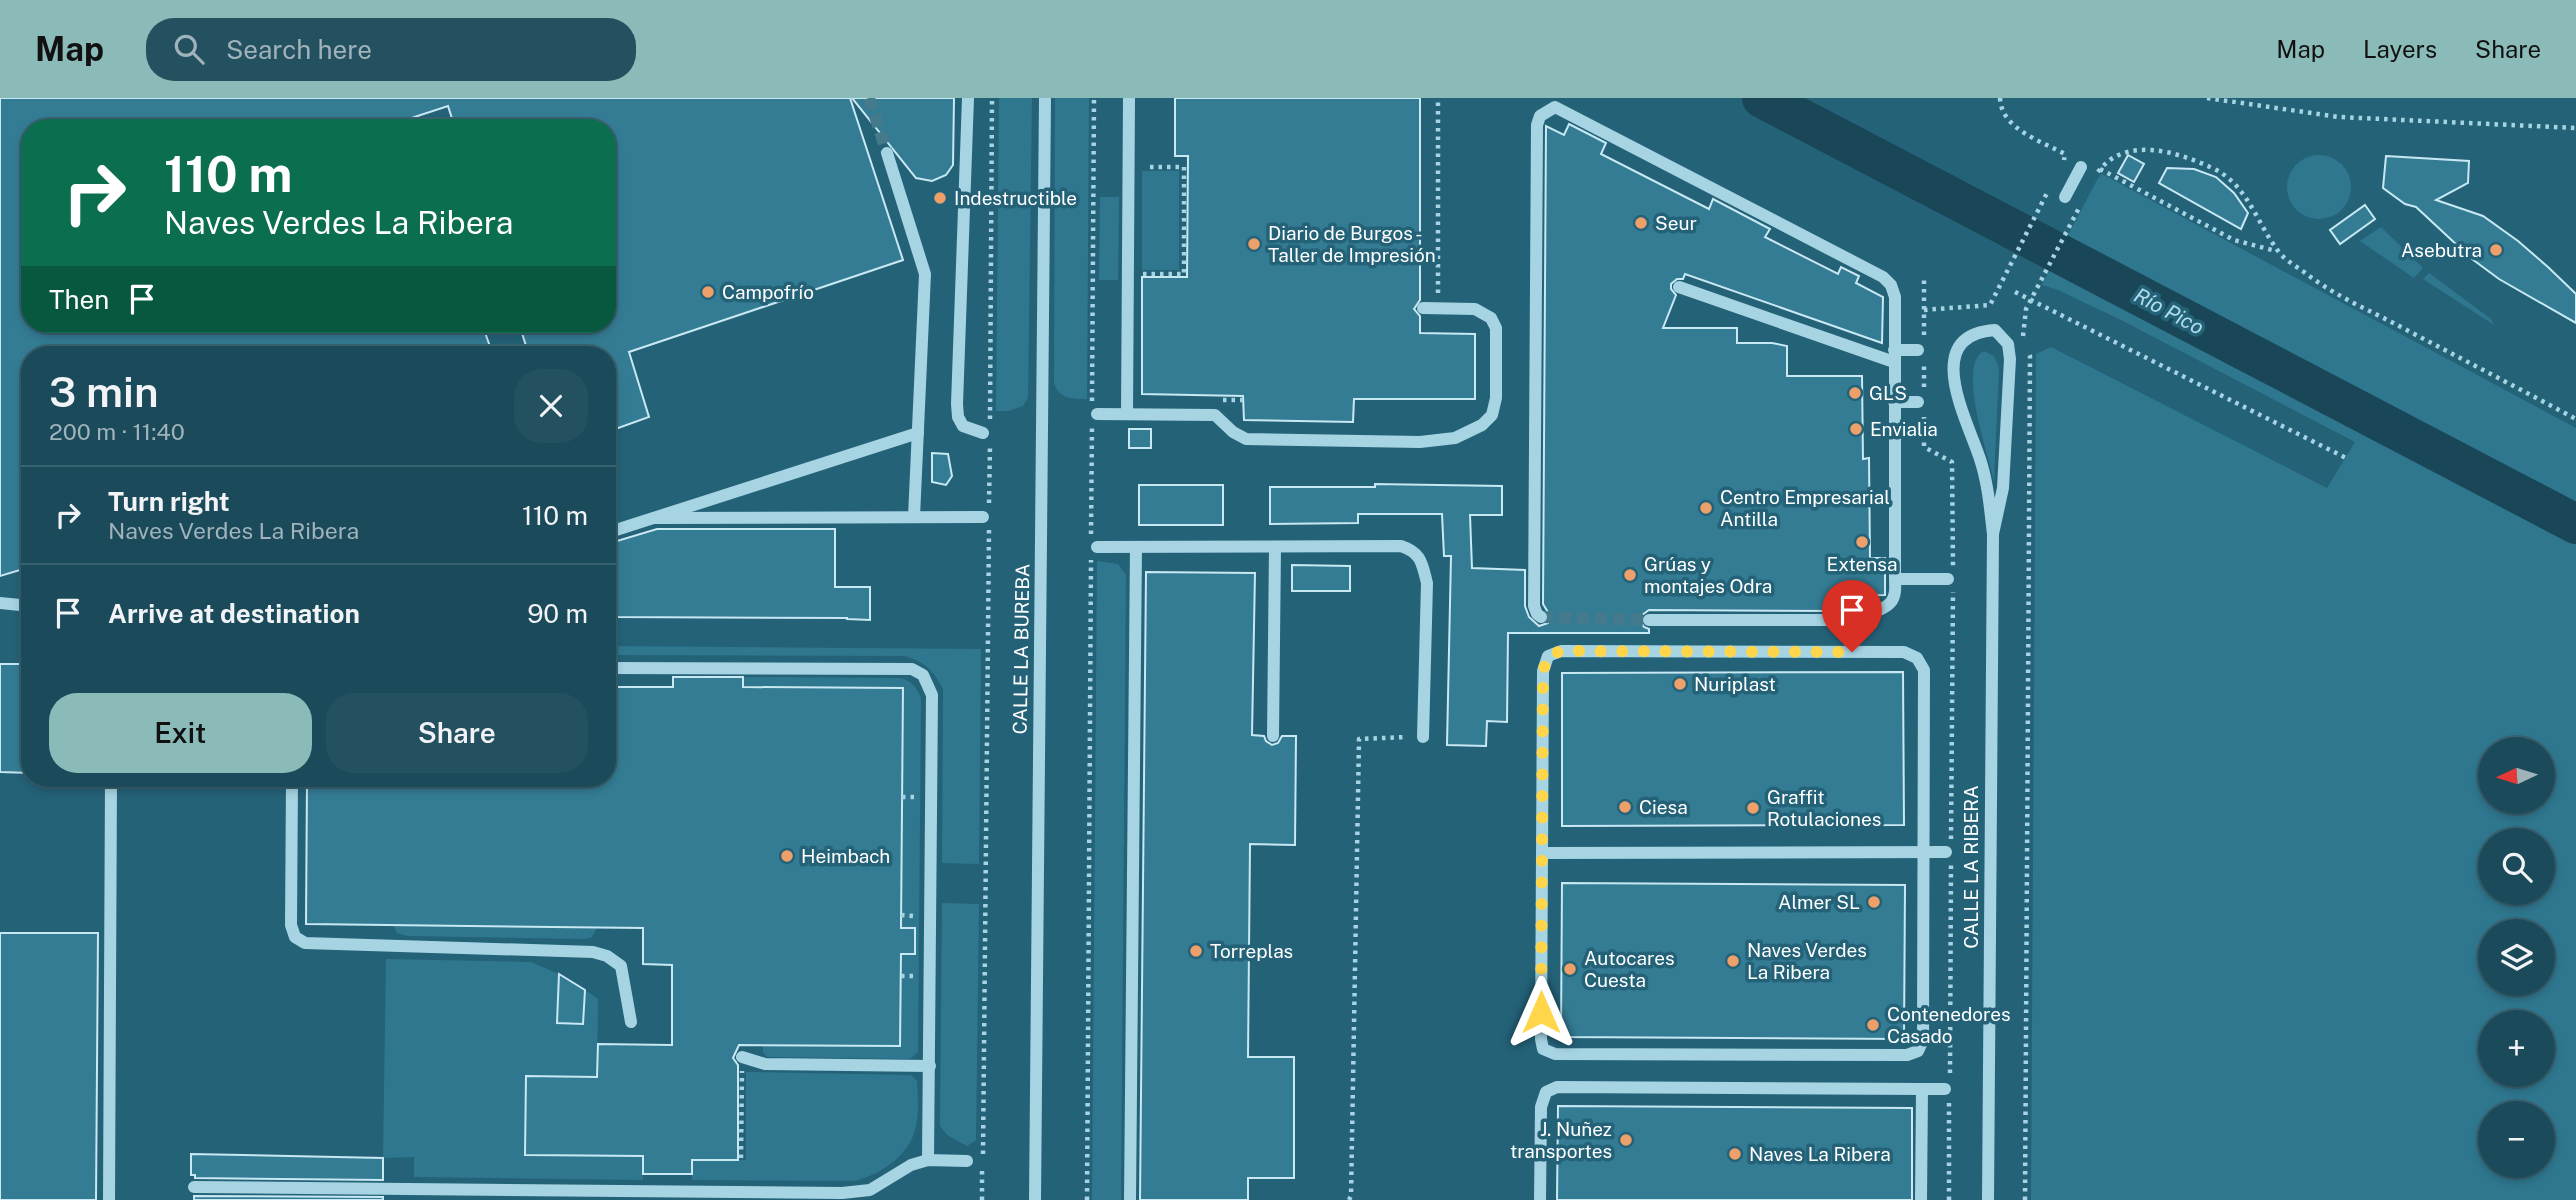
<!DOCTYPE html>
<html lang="en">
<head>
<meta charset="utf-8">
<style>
  :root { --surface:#1b4a5a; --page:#245160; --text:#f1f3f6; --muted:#a0b3bb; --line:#396270; --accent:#8bbbb9 }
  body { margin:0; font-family:"Public Sans",sans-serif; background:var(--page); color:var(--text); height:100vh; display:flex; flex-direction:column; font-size:26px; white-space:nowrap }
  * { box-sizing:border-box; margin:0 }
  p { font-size:23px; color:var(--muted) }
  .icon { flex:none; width:38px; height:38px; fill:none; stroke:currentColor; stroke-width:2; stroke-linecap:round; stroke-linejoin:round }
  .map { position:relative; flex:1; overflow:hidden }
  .drawer { position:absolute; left:21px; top:248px; width:595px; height:441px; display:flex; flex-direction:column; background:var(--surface); border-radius:28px; box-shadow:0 4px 10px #0003,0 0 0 2px var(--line) }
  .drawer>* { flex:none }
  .hud { position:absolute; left:21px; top:21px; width:595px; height:214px; border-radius:28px; box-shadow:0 4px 10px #0003,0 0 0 2px var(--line); background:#0b6e4f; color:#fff; overflow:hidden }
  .needle { width:46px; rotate:266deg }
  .tools { position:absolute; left:2478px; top:639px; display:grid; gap:14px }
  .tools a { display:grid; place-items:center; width:77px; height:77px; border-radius:50%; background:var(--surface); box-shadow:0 4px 10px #0003,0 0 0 2px var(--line); font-size:35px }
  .pin { position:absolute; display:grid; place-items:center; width:60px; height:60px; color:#fff; margin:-72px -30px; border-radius:50% 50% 50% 0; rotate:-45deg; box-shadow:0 0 7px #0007 }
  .pin .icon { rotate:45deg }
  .me { position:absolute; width:77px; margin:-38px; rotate:0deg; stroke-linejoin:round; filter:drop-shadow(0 0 5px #0008) }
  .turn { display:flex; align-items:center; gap:24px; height:147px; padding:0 28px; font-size:32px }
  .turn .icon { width:91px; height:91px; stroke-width:2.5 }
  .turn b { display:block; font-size:49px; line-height:60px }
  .then { display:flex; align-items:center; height:66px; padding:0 28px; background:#0003; gap:14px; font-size:26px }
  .round { display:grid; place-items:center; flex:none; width:74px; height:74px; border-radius:28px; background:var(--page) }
  .head { display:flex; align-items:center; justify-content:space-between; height:119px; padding:0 28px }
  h1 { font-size:42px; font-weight:600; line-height:52px }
  .action { display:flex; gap:14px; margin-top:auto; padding:14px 28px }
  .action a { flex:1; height:80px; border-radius:28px; background:var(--accent); color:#111; font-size:28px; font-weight:600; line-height:80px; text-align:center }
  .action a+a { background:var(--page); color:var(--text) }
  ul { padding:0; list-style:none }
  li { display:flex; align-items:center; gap:21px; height:98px; padding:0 28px; border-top:2px solid var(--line) }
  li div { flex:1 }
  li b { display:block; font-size:26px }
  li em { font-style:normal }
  header { display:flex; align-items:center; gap:42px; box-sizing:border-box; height:98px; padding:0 35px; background:var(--accent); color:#111 }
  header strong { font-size:33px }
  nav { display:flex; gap:38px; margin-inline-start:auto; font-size:24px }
  .search { width:490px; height:63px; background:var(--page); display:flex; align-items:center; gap:18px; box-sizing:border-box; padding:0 24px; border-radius:28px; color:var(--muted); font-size:26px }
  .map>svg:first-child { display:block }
  .green { fill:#2f778f; fill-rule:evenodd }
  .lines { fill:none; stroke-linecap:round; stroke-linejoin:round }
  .river { stroke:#194758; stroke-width:40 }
  .building { fill:#347c94; stroke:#c8e8f3; stroke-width:2 }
  .minor-tunnel { stroke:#457a8c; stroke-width:12; stroke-dasharray:12 6; stroke-linecap:butt }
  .path { stroke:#a6d4e3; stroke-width:4.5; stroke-dasharray:3.5 5; stroke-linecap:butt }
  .minor { stroke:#a6d4e3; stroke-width:12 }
  .route { stroke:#ffd54a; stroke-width:12; stroke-dasharray:0 21.6 }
  .poi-dot { fill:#eda06a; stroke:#246278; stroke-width:2.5 }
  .labels { text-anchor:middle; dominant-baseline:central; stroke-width:7; stroke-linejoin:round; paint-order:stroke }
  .poi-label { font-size:19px; fill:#fff; stroke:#246278; text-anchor:start }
  .street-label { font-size:19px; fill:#fff; stroke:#246278 }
  .water-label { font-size:21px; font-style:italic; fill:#b1ddeb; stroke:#246278 }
</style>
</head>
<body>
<header>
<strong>Map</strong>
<div class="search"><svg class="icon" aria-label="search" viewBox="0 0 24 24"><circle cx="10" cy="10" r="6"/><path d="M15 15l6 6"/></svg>Search here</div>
<nav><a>Map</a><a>Layers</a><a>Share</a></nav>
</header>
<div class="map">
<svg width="2576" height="1102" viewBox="0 0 2576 1102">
  <rect width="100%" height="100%" fill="#246278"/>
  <g class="green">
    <path d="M 999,0 L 1032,0 L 1028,300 L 1023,308 L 1008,313 L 996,313 Z"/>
    <path d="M 1055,0 L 1089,0 L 1087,301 C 1072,301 1059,301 1054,285 Z"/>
    <circle cx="2319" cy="89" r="32"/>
    <rect x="1142" y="73" width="37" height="99"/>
    <path d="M 2102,76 L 2576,330 L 2576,1102 L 2031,1102 L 2036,256 L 2051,249 L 2327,390 L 2355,344 L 2121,222 L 2058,192 L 2042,187 L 2098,80 ZM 2490,651 L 2543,651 L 2543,704 L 2490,704 ZM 2490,742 L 2543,742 L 2543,794 L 2490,794 ZM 2490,833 L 2543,833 L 2543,886 L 2490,886 ZM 2490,924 L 2543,924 L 2543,976 L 2490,976 ZM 2490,1015 L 2543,1015 L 2543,1068 L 2490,1068 Z"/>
    <path d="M 1100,99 L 1119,99 L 1118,182 L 1099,182 Z"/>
    <path d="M 2381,129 L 2423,170 L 2414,180 L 2360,143 Z"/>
    <path d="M 2429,175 L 2491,221 L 2494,227 L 2423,181 Z"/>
    <path d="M 1984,253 L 1994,258 L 1999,270 L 1994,383 C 1989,358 1956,266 1984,253 Z"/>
    <path d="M 1097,463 L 1118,466 L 1126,477 L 1121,1102 L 1092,1102 Z"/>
    <path d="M 607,548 L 981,551 L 979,766 L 942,765 L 943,591 C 934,573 925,564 905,558 L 607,557 Z"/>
    <path d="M 743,579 L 900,580 C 912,583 916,588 921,600 L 918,954 L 910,961 L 767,959 L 763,954 L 763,947 L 900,947 L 903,590 L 743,589 Z"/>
    <path d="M 942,805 L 979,806 L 976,1042 L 967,1048 L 947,1037 L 940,1028 Z"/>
    <path d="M 393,827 L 597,829 L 592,839 L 584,841 L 408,838 L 397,835 Z"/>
    <path d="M 386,861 L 531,864 L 559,876 L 557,925 L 583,926 L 585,892 L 598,901 L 597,979 L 526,978 L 525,1057 L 643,1058 L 643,1082 L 414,1079 L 414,1059 L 383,1060 Z"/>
    <path d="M 746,974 L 911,977 L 917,983 C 918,1001 920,1021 913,1038 C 904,1061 877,1078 854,1083 L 692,1082 L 692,1062 L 746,1062 Z"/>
  </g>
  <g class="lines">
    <path class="river" d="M 1762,0 L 2576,426"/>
  </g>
  <g class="building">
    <path d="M 0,0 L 850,0 L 903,162 L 629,254 L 649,319 L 607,334 L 607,257 L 529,257 L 519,226 L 607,226 L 607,30 L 455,30 L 448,8 L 381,30 L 30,30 L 30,226 L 482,226 L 493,257 L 30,257 L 30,469 L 0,478 Z"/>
    <path d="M 852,0 L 954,0 L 953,67 L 946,77 L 932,83 L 916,80 Z"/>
    <path d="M 1175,0 L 1420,0 L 1420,202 L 1414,211 L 1420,218 L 1420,235 L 1475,236 L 1475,301 L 1354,301 L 1353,324 L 1244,322 L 1243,298 L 1142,296 L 1142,179 L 1187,179 L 1188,58 L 1175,58 Z"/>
    <path d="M 1569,26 L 1606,45 L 1601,56 L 1709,111 L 1713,101 L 1770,131 L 1765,139 L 1838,176 L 1841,169 L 1859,178 L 1856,185 L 1883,199 L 1882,245 L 1685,176 L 1683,181 L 1677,181 L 1671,186 L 1671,191 L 1676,197 L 1663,230 L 1737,230 L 1737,245 L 1772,245 L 1787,248 L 1787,278 L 1862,278 L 1863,361 L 1869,360 L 1870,460 L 1885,460 L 1885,497 L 1834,498 L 1834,513 L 1649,512 L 1642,517 L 1640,523 L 1644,529 L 1649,531 L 1649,535 L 1508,535 L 1507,624 L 1487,623 L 1486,648 L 1447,647 L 1451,458 L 1444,458 L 1442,416 L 1358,416 L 1358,425 L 1270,426 L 1270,389 L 1375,389 L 1375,386 L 1502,388 L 1502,417 L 1470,417 L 1472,470 L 1525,472 L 1525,508 L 1529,519 L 1539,528 L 1548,525 L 1549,516 L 1543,506 L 1546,28 L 1564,37 Z"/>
    <path d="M 2128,57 L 2144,66 L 2134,84 L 2118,75 Z"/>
    <path d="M 2386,58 L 2469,63 L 2468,85 L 2436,102 L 2483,118 L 2518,143 L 2548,169 L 2576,196 L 2576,225 L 2499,181 L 2472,161 L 2416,109 L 2405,106 L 2383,90 Z"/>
    <path d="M 2167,70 L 2194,71 L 2216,79 L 2234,95 L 2248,115 L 2241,131 L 2159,85 Z"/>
    <path d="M 2365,107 L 2375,121 L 2340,146 L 2330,132 Z"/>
    <rect x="1129" y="331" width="22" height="19"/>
    <path d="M 932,355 L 948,356 L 952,378 L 946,387 L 932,384 Z"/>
    <rect x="1139" y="387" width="84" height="40"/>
    <path d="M 657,431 L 835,431 L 835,489 L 870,489 L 870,522 L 847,521 L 847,520 L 615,519 L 607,495 L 607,446 Z"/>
    <path d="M 1292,467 L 1350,468 L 1350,493 L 1292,493 Z"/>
    <path d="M 1146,474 L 1255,475 L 1252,637 L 1264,638 L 1266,643 L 1272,647 L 1278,645 L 1282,638 L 1296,638 L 1295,747 L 1250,746 L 1248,959 L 1294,959 L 1294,1080 L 1248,1080 L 1248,1102 L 1140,1102 Z"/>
    <path d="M 0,566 L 30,566 L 30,675 L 0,674 Z"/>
    <path d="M 1903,574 L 1904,727 L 1562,728 L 1562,575 Z"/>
    <path d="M 673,579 L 743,579 L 743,589 L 903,590 L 901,830 L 915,830 L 915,856 L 901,856 L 900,948 L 739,947 L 733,960 L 738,967 L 738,1062 L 692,1062 L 692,1076 L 643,1076 L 643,1058 L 525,1057 L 526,978 L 597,979 L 598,946 L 672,947 L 672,867 L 643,866 L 643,830 L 306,826 L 307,681 L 607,681 L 607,589 L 673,589 Z"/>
    <path d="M 1562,785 L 1905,787 L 1904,941 L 1561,939 Z"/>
    <path d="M 0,835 L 98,835 L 96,1102 L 0,1102 Z"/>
    <path d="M 559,876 L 585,892 L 583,926 L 557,925 Z"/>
    <path d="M 1558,1008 L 1912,1010 L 1912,1102 L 1557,1102 Z"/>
    <path d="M 191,1056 L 383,1060 L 383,1082 L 195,1080 L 195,1077 L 191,1077 Z"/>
    <path d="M 194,1098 L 383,1099 L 383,1102 L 194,1102 Z"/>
  </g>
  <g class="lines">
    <g class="minor-tunnel">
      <path d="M 869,0 L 887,55"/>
      <path d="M 1541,519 L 1649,522"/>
    </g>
    <g class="path">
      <path d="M 2000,0 C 2001,31 2041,43 2065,56 L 2064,62"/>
      <path d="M 2207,0 L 2339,19 L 2576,30"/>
      <path d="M 2100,71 L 2234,142 L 2276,153"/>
      <path d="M 2098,74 C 2124,38 2175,53 2210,69 C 2246,84 2255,121 2276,150 C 2282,160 2294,167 2304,174 C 2333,197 2369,212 2401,229 C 2460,260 2518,290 2576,321"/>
      <path d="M 1143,176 L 1184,176 L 1184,69 L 1145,69"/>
      <path d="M 2015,194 L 2346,360"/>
      <path d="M 1438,195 L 1438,0"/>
      <path d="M 1924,212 L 1990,207 L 2047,95"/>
      <path d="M 1924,237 L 1924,182"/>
      <path d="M 2023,238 L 2026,211 L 2079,110"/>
      <path d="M 1924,289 L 1924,266"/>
      <path d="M 1223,302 L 1243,302"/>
      <path d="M 1092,303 L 1094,0"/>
      <path d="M 1924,319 L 1924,349 L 1952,364 L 1953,468"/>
      <path d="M 990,321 L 992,0"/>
      <path d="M 989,405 L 990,347"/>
      <path d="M 1091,436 L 1092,329"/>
      <path d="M 902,699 L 915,699"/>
      <path d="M 1951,741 L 1953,494"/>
      <path d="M 901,817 L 914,818"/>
      <path d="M 901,878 L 914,878"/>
      <path d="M 1950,975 L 1951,767"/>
      <path d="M 983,1056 L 989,431"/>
      <path d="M 741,1060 L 742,973"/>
      <path d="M 982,1102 L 982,1072"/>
      <path d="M 1087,1102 L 1091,462"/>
      <path d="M 1349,1102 L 1351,1098 L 1359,641 L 1407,639"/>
      <path d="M 1949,1102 L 1949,1005"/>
      <path d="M 2025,1102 L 2030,258 L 2028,253"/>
    </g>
    <g class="minor">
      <path d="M 968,0 L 957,306 L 958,319 L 963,328 L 983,335"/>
      <path d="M 887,55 L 925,176 L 914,419"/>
      <path d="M 2065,99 L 2081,69"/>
      <path d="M 1679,189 L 1894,264"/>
      <path d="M 1894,252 L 1918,252"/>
      <path d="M 1894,304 L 1918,304"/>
      <path d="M 1097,316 L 1215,317 L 1233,334 L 1246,341 L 1420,344 L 1455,340 L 1482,327 L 1492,317 L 1496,300 L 1496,230 L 1491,220 L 1475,211 L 1423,210"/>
      <path d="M 1127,316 L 1129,0"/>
      <path d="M 654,420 L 983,419"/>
      <path d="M 616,432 L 918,335"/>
      <path d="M 1097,449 L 1401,448 C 1422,455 1422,466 1427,485 L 1423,639"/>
      <path d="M 0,505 L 30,508"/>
      <path d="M 1541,519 L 1537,516 L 1534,508 L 1537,27 L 1540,18 L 1555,9 L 1883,179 L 1891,187 L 1895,199 L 1895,481 L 1948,481"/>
      <path d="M 1649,522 L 1834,522 C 1850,519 1890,516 1894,498 C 1896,493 1895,486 1895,481"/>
      <path d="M 1561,553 L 1904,554 L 1917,560 L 1924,572 L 1923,942 L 1918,953 L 1907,957 L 1555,956 L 1543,951 L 1541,941 L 1543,573 L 1548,558 Z"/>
      <path d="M 607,570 L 912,571 L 923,577 L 932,597 L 928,1062"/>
      <path d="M 1273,638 L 1275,449"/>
      <path d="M 292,681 L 291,827 L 295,839 L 305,845 L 593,854 L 607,858 L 621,868 L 631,924"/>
      <path d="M 1542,755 L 1946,754"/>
      <path d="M 742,959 L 765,966 L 930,968"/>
      <path d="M 1922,991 L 1945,991"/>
      <path d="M 194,1089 L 842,1095 L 870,1092 L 911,1067 L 928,1062 L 967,1063"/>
      <path d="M 109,1102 L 111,681"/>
      <path d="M 1035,1102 L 1045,0"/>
      <path d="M 1130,1102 L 1136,449"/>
      <path d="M 1540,1102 L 1541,1009 L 1546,994 L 1557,989 L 1922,991 L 1921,1102"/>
      <path d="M 1988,1102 L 1993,436 C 1990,411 1988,385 1980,361 C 1967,321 1920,237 1995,232 L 2008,246 L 2010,261 L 2003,390 L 1993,436"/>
    </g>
  </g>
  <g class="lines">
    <path class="route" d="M 1541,914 L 1543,573 L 1548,558 L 1561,553 L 1852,554"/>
  </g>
  <g class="poi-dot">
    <circle cx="940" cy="100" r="7"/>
    <circle cx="1641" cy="125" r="7"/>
    <circle cx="1254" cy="146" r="7"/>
    <circle cx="2496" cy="152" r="7"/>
    <circle cx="708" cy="194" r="7"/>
    <circle cx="1855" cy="295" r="7"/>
    <circle cx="1856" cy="331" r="7"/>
    <circle cx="1706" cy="410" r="7"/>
    <circle cx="1862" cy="444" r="7"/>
    <circle cx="1630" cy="477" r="7"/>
    <circle cx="1680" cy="586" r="7"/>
    <circle cx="1625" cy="709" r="7"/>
    <circle cx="1753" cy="710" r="7"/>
    <circle cx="787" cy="758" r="7"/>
    <circle cx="1874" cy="804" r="7"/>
    <circle cx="1196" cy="853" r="7"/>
    <circle cx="1733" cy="863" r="7"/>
    <circle cx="1570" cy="871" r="7"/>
    <circle cx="1873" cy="927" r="7"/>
    <circle cx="1626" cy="1042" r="7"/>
    <circle cx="1735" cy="1056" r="7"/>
  </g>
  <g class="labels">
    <g class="poi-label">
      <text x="954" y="100">Indestructible</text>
      <text x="1655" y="125">Seur</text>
      <text x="1268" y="135">Diario de Burgos -<tspan x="1268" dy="22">Taller de Impresión</tspan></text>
      <text x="2482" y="152" text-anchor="end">Asebutra</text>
      <text x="722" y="194">Campofrío</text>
      <text x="1869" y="295">GLS</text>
      <text x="1870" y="331">Envialia</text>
      <text x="1720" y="399">Centro Empresarial<tspan x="1720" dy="22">Antilla</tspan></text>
      <text x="1644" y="466">Grúas y<tspan x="1644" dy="22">montajes Odra</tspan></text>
      <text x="1862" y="466" text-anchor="middle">Extensa</text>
      <text x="1694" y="586">Nuriplast</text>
      <text x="1767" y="699">Graffit<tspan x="1767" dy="22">Rotulaciones</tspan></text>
      <text x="1639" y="709">Ciesa</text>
      <text x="801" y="758">Heimbach</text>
      <text x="1860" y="804" text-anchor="end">Almer SL</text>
      <text x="1747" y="852">Naves Verdes<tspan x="1747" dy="22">La Ribera</tspan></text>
      <text x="1210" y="853">Torreplas</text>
      <text x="1584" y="860">Autocares<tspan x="1584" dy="22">Cuesta</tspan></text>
      <text x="1887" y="916">Contenedores<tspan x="1887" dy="22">Casado</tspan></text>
      <text x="1612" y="1031" text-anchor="end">J. Nuñez<tspan x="1612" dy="22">transportes</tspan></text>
      <text x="1749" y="1056">Naves La Ribera</text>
    </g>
    <g class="street-label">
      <text transform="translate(1021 551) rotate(-89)">CALLE LA BUREBA</text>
      <text transform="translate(1971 769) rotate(-90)">CALLE LA RIBERA</text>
    </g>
    <g class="water-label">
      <text transform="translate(2169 213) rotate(28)">Río Pico</text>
    </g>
  </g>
</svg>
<div class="tools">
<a><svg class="needle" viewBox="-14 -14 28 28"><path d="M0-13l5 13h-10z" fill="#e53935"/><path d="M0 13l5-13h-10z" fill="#a0b3bb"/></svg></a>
<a><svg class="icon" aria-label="search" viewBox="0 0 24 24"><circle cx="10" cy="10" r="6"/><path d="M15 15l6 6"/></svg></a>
<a><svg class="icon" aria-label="layers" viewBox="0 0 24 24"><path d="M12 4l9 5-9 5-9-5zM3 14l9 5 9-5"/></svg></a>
<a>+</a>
<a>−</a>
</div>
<div class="pin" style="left:1852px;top:554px;background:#d93025"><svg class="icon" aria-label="arrive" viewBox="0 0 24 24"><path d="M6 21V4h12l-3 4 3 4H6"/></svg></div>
<svg class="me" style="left:1541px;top:914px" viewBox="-20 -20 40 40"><path d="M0-17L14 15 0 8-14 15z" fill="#ffd54a" stroke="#fff" stroke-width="4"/></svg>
<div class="hud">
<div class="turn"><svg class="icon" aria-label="right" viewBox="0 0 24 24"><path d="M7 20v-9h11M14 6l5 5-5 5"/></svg><div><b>110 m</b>Naves Verdes La Ribera</div></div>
<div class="then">Then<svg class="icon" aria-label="arrive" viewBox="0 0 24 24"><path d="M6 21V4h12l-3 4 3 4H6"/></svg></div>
</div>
<section class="drawer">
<div class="head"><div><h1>3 min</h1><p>200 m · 11:40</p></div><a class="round"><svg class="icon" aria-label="close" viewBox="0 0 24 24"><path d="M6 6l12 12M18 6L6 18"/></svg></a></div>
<ul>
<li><svg class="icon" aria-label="right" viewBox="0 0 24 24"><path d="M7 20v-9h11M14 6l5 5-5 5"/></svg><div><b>Turn right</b><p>Naves Verdes La Ribera</p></div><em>110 m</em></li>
<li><svg class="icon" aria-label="arrive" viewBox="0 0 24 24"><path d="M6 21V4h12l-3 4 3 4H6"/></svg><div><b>Arrive at destination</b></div><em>90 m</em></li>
</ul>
<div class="action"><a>Exit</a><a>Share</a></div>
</section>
</div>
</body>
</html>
